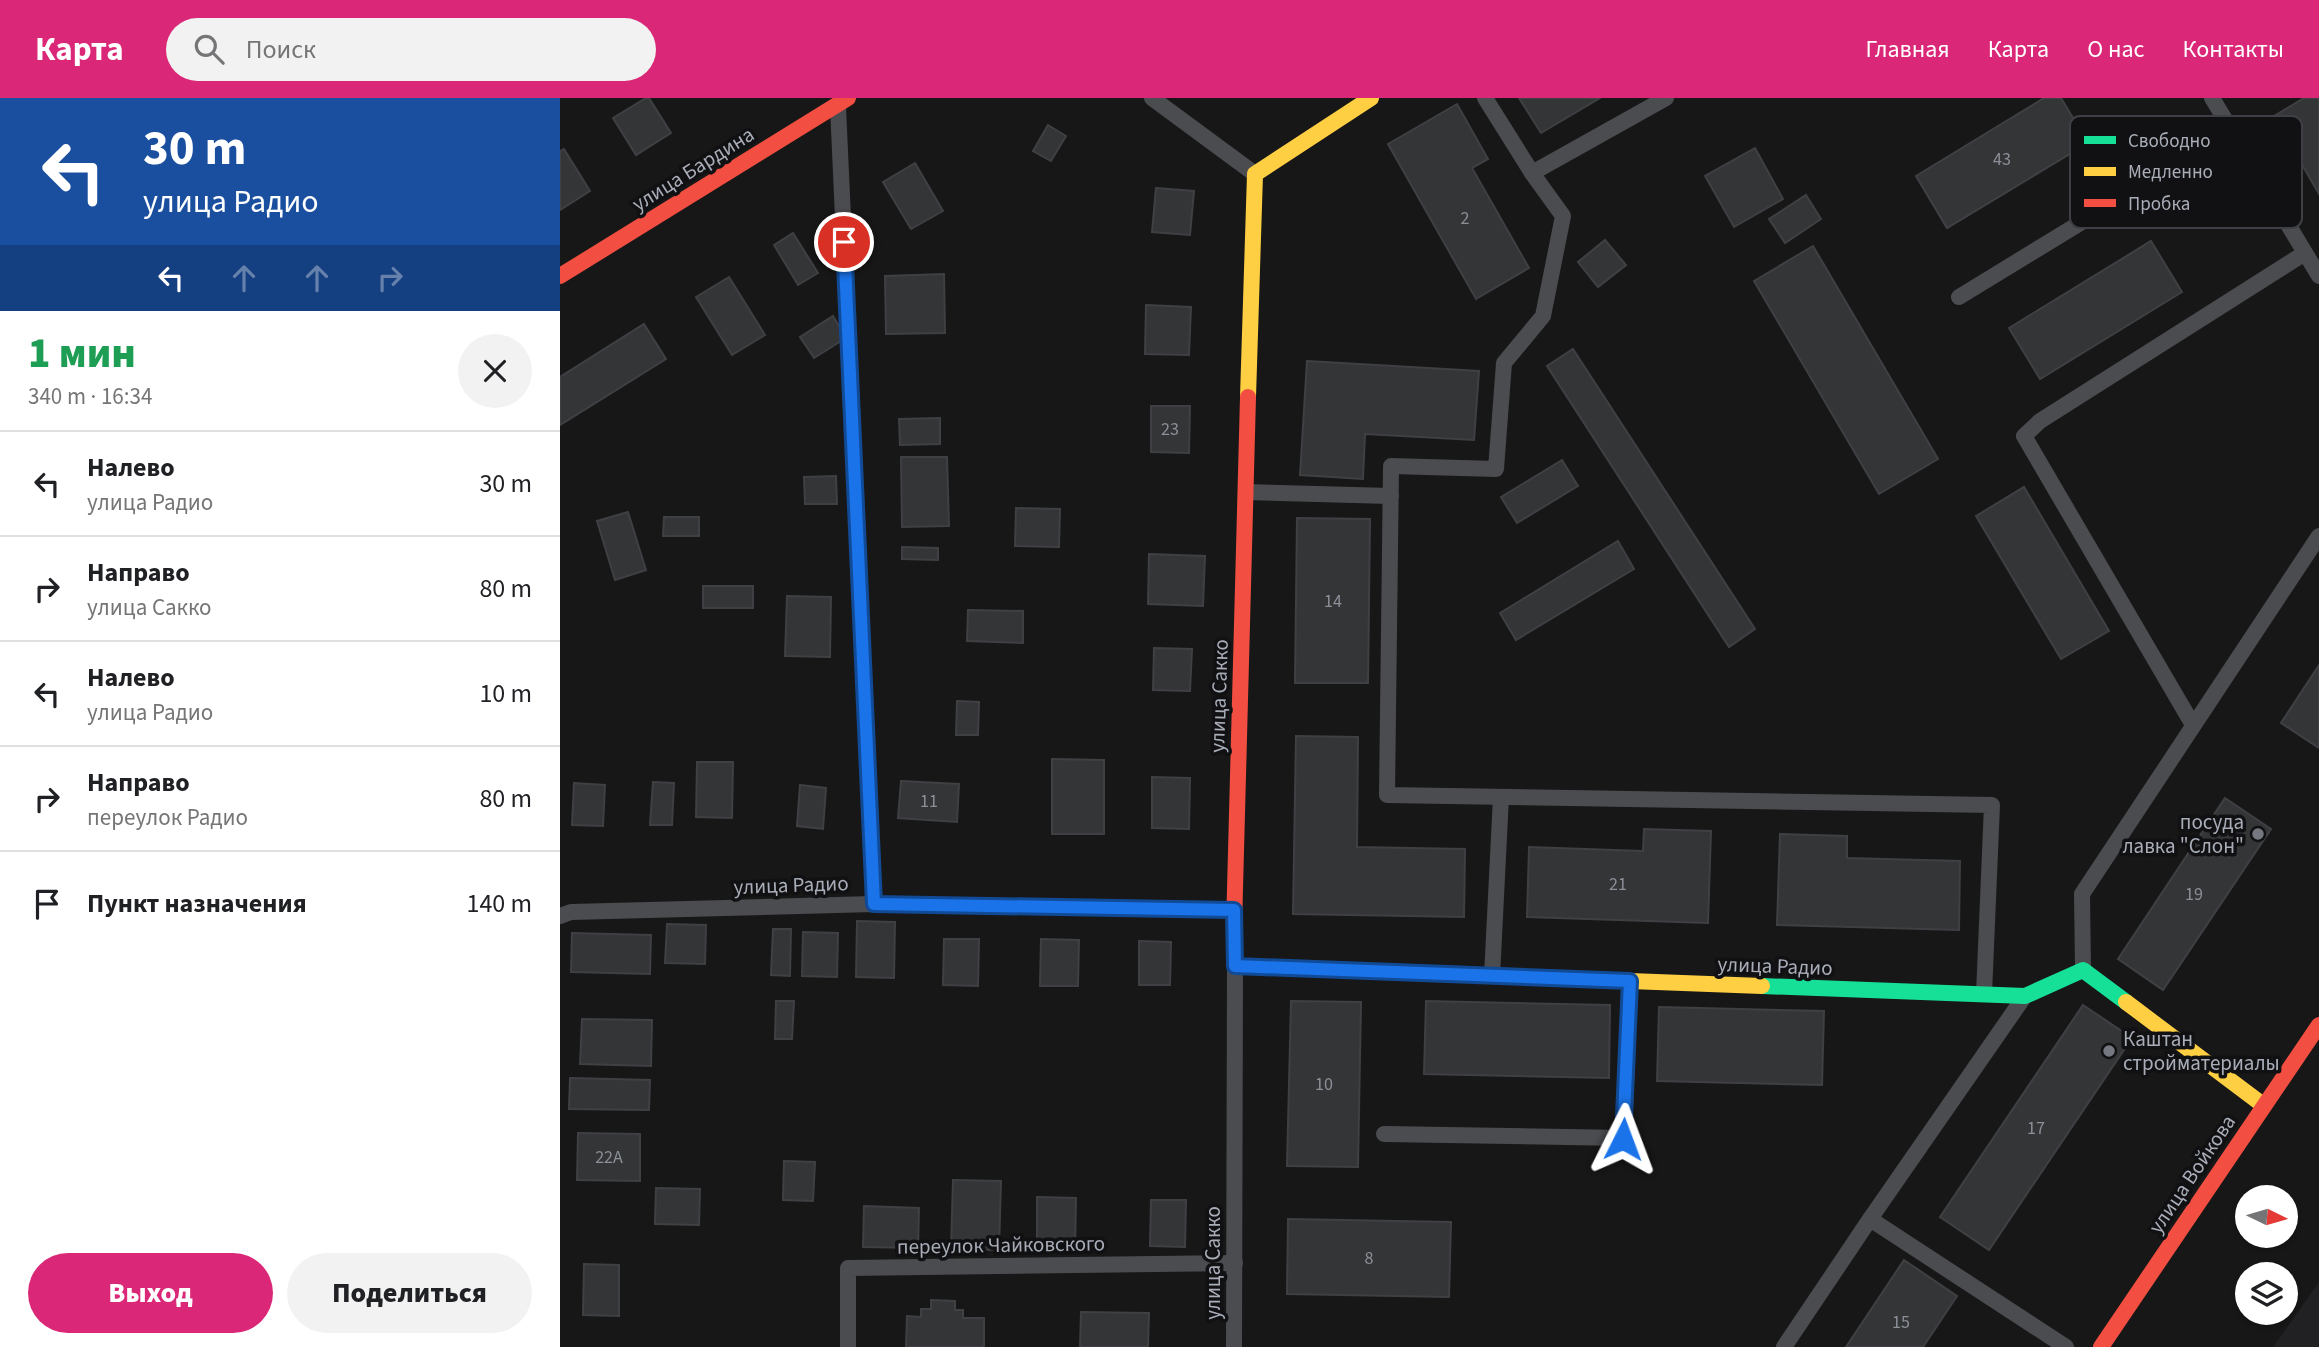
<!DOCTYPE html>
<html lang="ru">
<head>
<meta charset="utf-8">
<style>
  :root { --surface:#fff; --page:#f2f2f2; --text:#202124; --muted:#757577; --line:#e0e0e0; --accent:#db2777 }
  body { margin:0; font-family:"Source Sans 3",sans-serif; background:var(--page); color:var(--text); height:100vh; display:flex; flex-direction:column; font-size:26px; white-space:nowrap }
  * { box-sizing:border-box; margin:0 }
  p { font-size:23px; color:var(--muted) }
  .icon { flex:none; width:38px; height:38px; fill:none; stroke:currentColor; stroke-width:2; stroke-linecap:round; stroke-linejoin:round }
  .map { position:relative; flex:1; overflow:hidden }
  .side { display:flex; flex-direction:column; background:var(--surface); width:560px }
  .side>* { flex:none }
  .guide { background:#1a4fa0; color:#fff; overflow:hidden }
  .needle { width:46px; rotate:95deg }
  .fabs { position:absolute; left:1675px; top:1087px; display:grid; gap:14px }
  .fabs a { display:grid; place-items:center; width:63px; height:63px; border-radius:50%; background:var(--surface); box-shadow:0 2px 5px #0004; font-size:35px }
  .pin { position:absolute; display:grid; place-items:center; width:60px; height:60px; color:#fff; margin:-30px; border:4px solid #fff; border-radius:50%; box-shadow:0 2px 7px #0007 }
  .me { position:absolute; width:77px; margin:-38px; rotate:3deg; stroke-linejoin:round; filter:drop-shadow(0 0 5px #0008) }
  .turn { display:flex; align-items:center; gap:24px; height:147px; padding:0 28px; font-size:32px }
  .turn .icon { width:91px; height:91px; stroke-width:2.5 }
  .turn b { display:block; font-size:49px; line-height:60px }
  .lanes { display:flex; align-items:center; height:66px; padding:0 28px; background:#0003; justify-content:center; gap:35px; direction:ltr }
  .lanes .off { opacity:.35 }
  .round { display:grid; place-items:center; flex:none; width:74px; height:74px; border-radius:37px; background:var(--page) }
  .head { display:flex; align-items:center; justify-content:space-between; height:119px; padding:0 28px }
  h1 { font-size:42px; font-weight:800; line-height:52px; color:#1e9e55 }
  .cta { display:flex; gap:14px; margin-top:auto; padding:14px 28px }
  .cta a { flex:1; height:80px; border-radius:42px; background:var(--accent); color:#fff; font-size:28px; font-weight:800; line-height:80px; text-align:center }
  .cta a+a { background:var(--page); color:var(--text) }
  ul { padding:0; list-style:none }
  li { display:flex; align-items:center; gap:21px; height:105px; padding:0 28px; border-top:2px solid var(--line) }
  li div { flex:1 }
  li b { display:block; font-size:26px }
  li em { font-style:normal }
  header { display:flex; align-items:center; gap:42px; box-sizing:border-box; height:98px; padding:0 35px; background:var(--accent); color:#fff }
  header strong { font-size:33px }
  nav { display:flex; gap:38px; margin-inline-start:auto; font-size:24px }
  .search { width:490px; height:63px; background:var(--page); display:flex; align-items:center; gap:18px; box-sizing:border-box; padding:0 24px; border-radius:38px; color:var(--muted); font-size:26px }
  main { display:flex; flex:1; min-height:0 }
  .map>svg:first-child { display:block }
  .built { fill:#212124 }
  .building { fill:#343537; stroke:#3f4043; stroke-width:2 }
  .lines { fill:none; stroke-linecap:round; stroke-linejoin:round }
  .lane { stroke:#4b4c50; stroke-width:16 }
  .fast { stroke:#16e098; stroke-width:16 }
  .slow { stroke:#ffcf43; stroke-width:16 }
  .jam { stroke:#f24e42; stroke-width:16 }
  .route-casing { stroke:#114b97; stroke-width:18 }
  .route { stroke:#1a73e8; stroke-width:12 }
  .poi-dot { fill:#757880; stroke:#111113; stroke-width:2.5 }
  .labels { text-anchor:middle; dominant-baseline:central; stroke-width:7; stroke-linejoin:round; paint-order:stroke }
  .number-label { font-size:18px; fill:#8b8f98 }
  .street-label { font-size:21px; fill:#a8adb8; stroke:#111113 }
  .poi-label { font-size:21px; fill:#a8adb8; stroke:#111113; text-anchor:end }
  .key { fill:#111113; stroke:#3e4045; stroke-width:2 }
  .key-label { font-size:19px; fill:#a8adb8 }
</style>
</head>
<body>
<header>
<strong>Карта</strong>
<div class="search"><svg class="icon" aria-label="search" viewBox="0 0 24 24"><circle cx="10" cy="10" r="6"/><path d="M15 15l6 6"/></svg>Поиск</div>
<nav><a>Главная</a><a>Карта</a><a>О нас</a><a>Контакты</a></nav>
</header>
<main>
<section class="side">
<div class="guide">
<div class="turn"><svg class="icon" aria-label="left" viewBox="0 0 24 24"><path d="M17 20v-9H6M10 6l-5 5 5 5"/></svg><div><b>30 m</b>улица Радио</div></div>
<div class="lanes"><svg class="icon" aria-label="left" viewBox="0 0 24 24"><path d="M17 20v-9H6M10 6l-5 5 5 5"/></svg><svg class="icon off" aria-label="ahead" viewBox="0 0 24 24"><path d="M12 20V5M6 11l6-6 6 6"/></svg><svg class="icon off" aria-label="ahead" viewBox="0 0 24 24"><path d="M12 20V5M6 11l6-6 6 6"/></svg><svg class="icon off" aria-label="right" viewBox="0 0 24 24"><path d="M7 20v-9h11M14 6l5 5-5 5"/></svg></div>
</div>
<div class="head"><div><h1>1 мин</h1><p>340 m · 16:34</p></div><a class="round"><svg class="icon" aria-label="close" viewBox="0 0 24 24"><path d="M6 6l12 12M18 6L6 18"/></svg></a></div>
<ul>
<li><svg class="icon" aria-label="left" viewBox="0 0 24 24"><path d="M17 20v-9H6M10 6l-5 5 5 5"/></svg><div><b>Налево</b><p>улица Радио</p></div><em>30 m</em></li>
<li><svg class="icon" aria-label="right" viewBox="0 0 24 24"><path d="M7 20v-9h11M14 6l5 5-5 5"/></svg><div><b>Направо</b><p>улица Сакко</p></div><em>80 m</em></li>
<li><svg class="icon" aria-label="left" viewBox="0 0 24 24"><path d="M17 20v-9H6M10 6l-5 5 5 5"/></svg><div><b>Налево</b><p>улица Радио</p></div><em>10 m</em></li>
<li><svg class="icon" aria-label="right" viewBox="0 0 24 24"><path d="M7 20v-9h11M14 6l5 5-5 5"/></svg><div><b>Направо</b><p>переулок Радио</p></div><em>80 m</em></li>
<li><svg class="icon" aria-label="arrive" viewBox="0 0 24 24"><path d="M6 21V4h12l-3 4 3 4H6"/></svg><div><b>Пункт назначения</b></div><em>140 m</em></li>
</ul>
<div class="cta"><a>Выход</a><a>Поделиться</a></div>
</section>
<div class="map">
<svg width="1759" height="1249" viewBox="0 0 1759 1249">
  <rect width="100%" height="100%" fill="#171717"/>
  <path class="built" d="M 1759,1184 L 1759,1249 L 1713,1249 Z"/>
  <g class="building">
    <path d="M 86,0 L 89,0 L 111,35 L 76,57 L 53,20 Z"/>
    <path d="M 959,0 L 1040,0 L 981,35 Z"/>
    <path d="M 1484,0 L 1501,0 L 1528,45 L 1387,130 L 1356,78 Z"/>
    <path d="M 1744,0 L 1759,0 L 1759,96 L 1714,18 Z"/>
    <path d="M 897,6 L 928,61 L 912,70 L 969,170 L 916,201 L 828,46 Z"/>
    <path d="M 488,27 L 506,38 L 491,63 L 473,53 Z"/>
    <path d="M 1195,50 L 1223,101 L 1174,129 L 1145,78 Z"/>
    <path d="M 4,51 L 30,93 L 0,112 L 0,53 Z"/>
    <path d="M 355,65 L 383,113 L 351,131 L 323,84 Z"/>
    <path d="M 596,90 L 634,93 L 630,137 L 592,134 Z"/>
    <path d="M 1246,97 L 1261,121 L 1225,145 L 1209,121 Z"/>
    <path d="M 233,135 L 258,175 L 238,187 L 214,147 Z"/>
    <path d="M 1045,142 L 1066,167 L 1038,189 L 1018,164 Z"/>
    <path d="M 1591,143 L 1622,194 L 1480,281 L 1449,230 Z"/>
    <path d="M 1253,148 L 1378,361 L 1319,396 L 1194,183 Z"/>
    <path d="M 384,176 L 385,235 L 326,236 L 325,178 Z"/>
    <path d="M 169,179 L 205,237 L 172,257 L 136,199 Z"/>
    <path d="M 586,207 L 631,209 L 629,257 L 585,256 Z"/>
    <path d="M 273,218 L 286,240 L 254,260 L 240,239 Z"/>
    <path d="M 84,226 L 106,261 L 0,327 L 0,279 Z"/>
    <path d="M 1013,251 L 1195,531 L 1169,549 L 987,268 Z"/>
    <path d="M 747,263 L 919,273 L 914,342 L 805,336 L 803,381 L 740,377 Z"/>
    <path d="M 591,308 L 630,308 L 629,355 L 591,354 Z"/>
    <path d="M 380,320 L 380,346 L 340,347 L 339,321 Z"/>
    <path d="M 341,359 L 387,359 L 389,428 L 342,429 Z"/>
    <path d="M 1002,362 L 1018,388 L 957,425 L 941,399 Z"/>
    <path d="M 276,378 L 277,406 L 245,406 L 244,379 Z"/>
    <path d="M 1464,389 L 1549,533 L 1501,561 L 1416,418 Z"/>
    <path d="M 456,410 L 500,411 L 499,449 L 455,448 Z"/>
    <path d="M 68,414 L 86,472 L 55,482 L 37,423 Z"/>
    <path d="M 104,419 L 139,419 L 139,438 L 103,438 Z"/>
    <path d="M 737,420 L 810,421 L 808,585 L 735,585 Z"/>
    <path d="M 1058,443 L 1074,471 L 956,542 L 940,515 Z"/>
    <path d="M 342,449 L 378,450 L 378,462 L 342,461 Z"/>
    <path d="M 589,456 L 645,458 L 643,508 L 588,506 Z"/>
    <rect x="143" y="488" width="50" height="22"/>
    <path d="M 227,498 L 271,499 L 270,559 L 225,558 Z"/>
    <path d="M 408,512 L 463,513 L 463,545 L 407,543 Z"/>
    <path d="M 594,550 L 632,551 L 630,593 L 593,592 Z"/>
    <path d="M 1759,567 L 1759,650 L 1721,625 Z"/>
    <path d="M 397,603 L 419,604 L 418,637 L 396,637 Z"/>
    <path d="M 736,638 L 798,639 L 797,749 L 905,751 L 904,819 L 733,816 Z"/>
    <path d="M 492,661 L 544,662 L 544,736 L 492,736 Z"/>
    <path d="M 137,664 L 173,664 L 172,720 L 136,719 Z"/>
    <path d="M 592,679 L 630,680 L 629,731 L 592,730 Z"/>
    <path d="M 341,683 L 399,686 L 397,724 L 338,720 Z"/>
    <path d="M 93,684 L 114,685 L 112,727 L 90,727 Z"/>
    <path d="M 14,685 L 45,687 L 43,728 L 12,727 Z"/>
    <path d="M 240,687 L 266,690 L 263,731 L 237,728 Z"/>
    <path d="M 1665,700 L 1711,731 L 1603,892 L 1558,861 Z"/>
    <path d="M 1084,731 L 1151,733 L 1148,825 L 967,819 L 969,749 L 1083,753 Z"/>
    <path d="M 1220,736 L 1287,738 L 1287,760 L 1400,763 L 1399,832 L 1217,827 Z"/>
    <path d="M 297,823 L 335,824 L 334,880 L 296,879 Z"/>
    <path d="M 107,826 L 146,827 L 145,866 L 105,865 Z"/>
    <path d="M 213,831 L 231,831 L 230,878 L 211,877 Z"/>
    <path d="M 243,834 L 278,835 L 277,879 L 242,878 Z"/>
    <path d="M 12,835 L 91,837 L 90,876 L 11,874 Z"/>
    <path d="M 384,841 L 419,841 L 418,888 L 383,887 Z"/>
    <path d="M 481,841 L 519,842 L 518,888 L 480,888 Z"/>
    <path d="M 579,843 L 611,844 L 610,887 L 579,887 Z"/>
    <path d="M 216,903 L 234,903 L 232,941 L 215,941 Z"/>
    <path d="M 731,903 L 801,904 L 798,1069 L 727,1068 Z"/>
    <path d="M 866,903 L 1050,907 L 1049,980 L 864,976 Z"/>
    <path d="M 1523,907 L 1572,940 L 1429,1152 L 1380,1119 Z"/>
    <path d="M 1099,909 L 1264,913 L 1262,987 L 1097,983 Z"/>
    <path d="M 22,921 L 92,922 L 91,968 L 20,966 Z"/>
    <path d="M 10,980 L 90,982 L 89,1012 L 9,1011 Z"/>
    <path d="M 18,1035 L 80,1036 L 80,1083 L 17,1082 Z"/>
    <path d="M 224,1063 L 255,1064 L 253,1103 L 223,1102 Z"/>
    <path d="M 393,1082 L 441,1083 L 439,1152 L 391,1151 Z"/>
    <path d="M 96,1090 L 140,1091 L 139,1127 L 95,1126 Z"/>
    <path d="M 477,1099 L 516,1100 L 515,1152 L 477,1151 Z"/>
    <path d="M 591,1102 L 626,1102 L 625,1149 L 590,1148 Z"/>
    <path d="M 304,1108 L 359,1110 L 358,1150 L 303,1149 Z"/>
    <path d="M 728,1121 L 891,1124 L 889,1199 L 727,1196 Z"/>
    <path d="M 1344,1162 L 1397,1198 L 1363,1249 L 1286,1249 Z"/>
    <path d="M 24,1166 L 59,1167 L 59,1218 L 23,1217 Z"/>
    <path d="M 371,1202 L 395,1203 L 395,1212 L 403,1212 L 403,1220 L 424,1220 L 424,1249 L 346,1249 L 347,1218 L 361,1219 L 361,1211 L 371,1211 Z"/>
    <path d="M 521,1214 L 589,1215 L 588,1249 L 520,1249 Z"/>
  </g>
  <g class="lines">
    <g class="lane">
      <path d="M 592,0 L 695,76"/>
      <path d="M 925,0 L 972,75 L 1003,118 L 983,218 L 944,265 L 936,371 L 831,368 L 827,697 L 1432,707 L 1424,896"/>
      <path d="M 1652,0 L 1759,178"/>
      <path d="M 278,9 L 314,806"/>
      <path d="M 972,75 L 1106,0"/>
      <path d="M 1399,199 L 1671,33"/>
      <path d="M 686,394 L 831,398"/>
      <path d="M 1633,627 L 1464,338 L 1480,323 L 1745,155"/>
      <path d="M 0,818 L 11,814 L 314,806 L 673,812"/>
      <path d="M 1523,872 L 1522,796 L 1759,438"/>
      <path d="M 932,878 L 941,699"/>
      <path d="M 824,1036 L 1064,1040 L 1070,883"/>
      <path d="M 1310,1121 L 1464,899"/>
      <path d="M 288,1249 L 288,1170 L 675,1165"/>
      <path d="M 674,1249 L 675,868"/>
      <path d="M 1224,1249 L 1310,1121 L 1506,1249"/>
    </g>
    <path class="fast" d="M 1202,888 L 1465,898 L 1523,872 L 1566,904"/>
    <g class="slow">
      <path d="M 688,299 L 695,76 L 811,0"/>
      <path d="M 674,829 L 675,868 L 1202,888"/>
      <path d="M 1566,904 L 1703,1007"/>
    </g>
    <g class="jam">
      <path d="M 0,178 L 288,0"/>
      <path d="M 674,829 L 688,299"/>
      <path d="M 1541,1249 L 1759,927"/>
    </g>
  </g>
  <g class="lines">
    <g class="route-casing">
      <path id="route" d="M 284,144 L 314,806 L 674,812 L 675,868 L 1070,883 L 1063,1041"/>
    </g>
    <use href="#route" class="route"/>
  </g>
  <g class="poi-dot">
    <circle cx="1698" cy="736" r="7"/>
    <circle cx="1549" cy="953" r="7"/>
  </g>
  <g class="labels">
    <g class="number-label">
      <text x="1442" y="61">43</text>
      <text x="905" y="120">2</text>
      <text x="610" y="331">23</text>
      <text x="773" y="503">14</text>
      <text x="369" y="703">11</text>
      <text x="1058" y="786">21</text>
      <text x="1634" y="796">19</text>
      <text x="764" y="986">10</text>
      <text x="1476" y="1030">17</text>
      <text x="49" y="1059">22А</text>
      <text x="809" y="1160">8</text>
      <text x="1341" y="1224">15</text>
    </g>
    <g class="street-label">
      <text transform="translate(133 71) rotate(-32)">улица Бардина</text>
      <text transform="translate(659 598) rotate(-88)">улица Сакко</text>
      <text transform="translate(231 787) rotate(-2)">улица Радио</text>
      <text transform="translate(1215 868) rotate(2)">улица Радио</text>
      <text transform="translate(1632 1076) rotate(-56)">улица Войкова</text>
      <text transform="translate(441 1147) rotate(-1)">переулок Чайковского</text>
      <text transform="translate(653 1165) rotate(-90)">улица Сакко</text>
    </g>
    <g class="poi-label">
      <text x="1684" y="724">посуда<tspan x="1684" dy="24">лавка "Слон"</tspan></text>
      <text x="1563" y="941" text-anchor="start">Каштан<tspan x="1563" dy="24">стройматериалы</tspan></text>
    </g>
  </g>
  <rect x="1510" y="18" width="232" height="112" rx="10" class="key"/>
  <rect x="1524" y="38" width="32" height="8" fill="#16e098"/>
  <rect x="1524" y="69" width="32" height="9" fill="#ffcf43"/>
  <rect x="1524" y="101" width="32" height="8" fill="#f24e42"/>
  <g class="key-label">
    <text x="1568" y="49">Свободно</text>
    <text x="1568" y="80">Медленно</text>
    <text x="1568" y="112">Пробка</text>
  </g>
</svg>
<div class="fabs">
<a><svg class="needle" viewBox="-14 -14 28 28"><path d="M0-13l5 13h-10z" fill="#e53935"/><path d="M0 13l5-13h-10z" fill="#757577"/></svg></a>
<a><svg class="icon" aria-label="layers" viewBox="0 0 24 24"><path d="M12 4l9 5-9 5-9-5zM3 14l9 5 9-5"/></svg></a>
</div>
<div class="pin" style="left:284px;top:144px;background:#d93025"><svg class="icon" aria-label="arrive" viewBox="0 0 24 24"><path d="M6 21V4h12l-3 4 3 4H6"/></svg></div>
<svg class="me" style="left:1063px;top:1041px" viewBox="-20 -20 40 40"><path d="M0-17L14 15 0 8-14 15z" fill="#1a73e8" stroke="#fff" stroke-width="4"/></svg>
</div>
</main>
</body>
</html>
